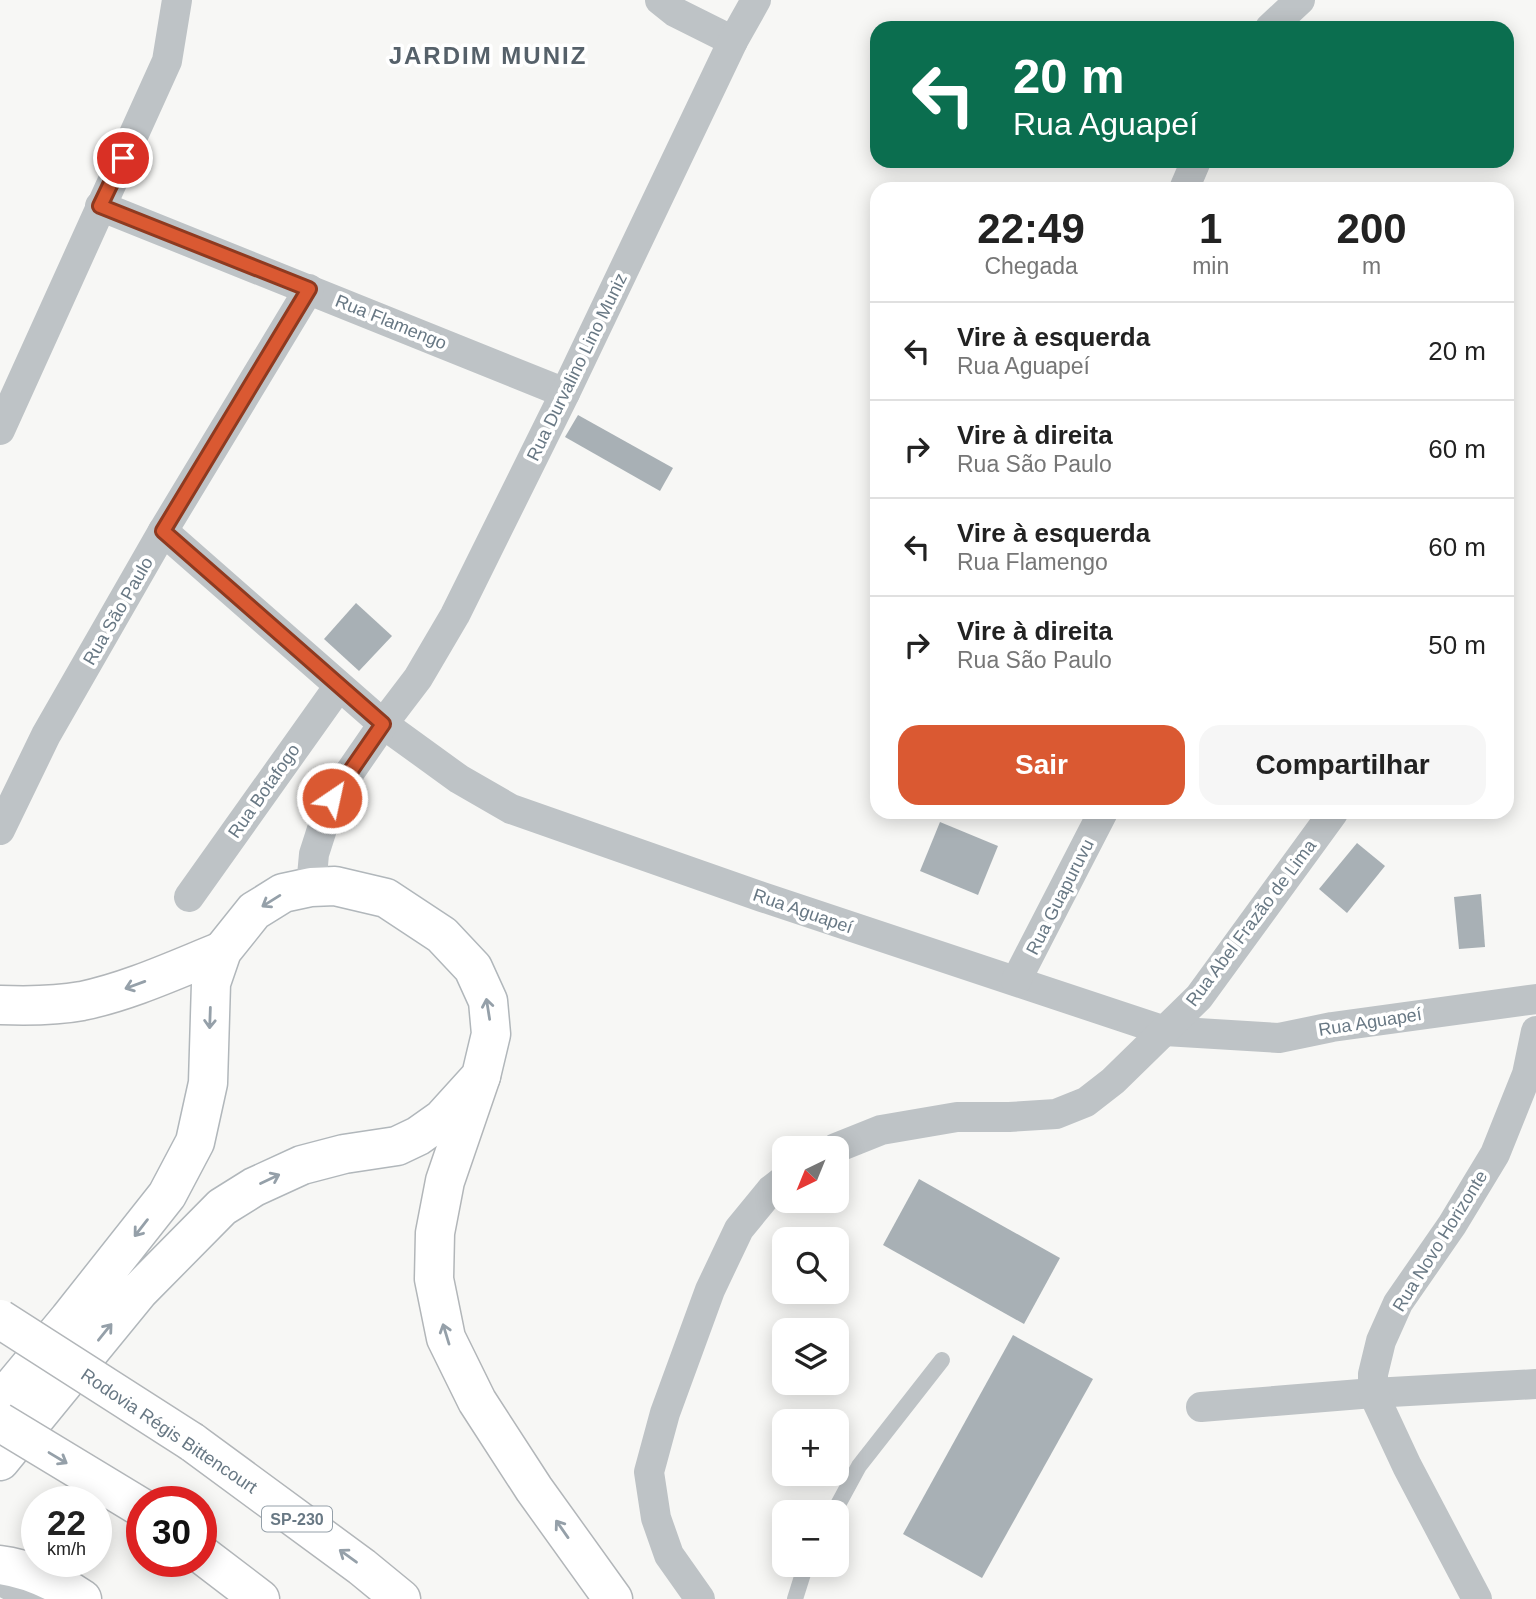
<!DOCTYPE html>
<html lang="pt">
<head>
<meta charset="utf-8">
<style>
  :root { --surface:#fff; --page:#f6f6f6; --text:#222; --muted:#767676; --line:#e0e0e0; --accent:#da5932 }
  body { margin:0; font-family:Helvetica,sans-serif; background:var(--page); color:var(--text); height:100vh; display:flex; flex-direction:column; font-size:26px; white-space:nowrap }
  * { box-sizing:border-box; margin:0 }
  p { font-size:23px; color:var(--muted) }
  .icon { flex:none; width:38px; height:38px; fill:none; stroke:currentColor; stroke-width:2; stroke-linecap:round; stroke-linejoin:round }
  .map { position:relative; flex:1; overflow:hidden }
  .details { position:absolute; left:870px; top:182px; width:644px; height:637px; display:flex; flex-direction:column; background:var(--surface); border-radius:21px; box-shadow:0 4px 18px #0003 }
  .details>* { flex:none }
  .guide { position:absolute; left:870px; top:21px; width:644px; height:147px; border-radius:21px; box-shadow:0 4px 18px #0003; background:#0b6e4f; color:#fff; overflow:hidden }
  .needle { width:46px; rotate:223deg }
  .fabs { position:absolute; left:772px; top:1136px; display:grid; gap:14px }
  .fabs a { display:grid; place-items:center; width:77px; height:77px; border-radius:14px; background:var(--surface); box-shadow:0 4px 18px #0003; font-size:35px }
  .speed { position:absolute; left:21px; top:1486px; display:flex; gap:14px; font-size:35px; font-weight:700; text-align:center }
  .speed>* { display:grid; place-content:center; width:91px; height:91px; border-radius:50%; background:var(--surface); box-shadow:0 4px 18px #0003; line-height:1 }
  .speed small { font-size:18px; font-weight:400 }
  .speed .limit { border:10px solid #d22; background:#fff; color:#111 }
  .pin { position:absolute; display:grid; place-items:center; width:60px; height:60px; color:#fff; margin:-30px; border:4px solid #fff; border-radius:50%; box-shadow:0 2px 7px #0007 }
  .me { position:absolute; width:77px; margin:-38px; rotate:34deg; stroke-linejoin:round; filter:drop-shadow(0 0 5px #0008) }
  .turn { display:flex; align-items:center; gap:24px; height:147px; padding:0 28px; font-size:32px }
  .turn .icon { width:91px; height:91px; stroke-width:2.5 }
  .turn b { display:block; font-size:49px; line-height:60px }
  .eta { display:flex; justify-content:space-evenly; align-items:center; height:119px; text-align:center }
  .eta b { font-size:42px; font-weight:700; line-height:49px }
  .action { display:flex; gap:14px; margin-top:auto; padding:14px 28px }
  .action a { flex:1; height:80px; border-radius:21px; background:var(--accent); color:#fff; font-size:28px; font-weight:700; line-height:80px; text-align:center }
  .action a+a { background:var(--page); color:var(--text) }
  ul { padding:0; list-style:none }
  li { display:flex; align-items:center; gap:21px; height:98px; padding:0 28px; border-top:2px solid var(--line) }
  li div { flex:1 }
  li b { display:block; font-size:26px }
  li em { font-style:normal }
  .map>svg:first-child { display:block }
  .building { fill:#a8b0b5 }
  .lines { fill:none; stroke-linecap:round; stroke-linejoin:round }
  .secondary-casing { stroke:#b1b7bb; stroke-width:41 }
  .highway-casing { stroke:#b2b6b9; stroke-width:41 }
  .lane { stroke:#bec3c6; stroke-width:16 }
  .street { stroke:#bec3c6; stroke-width:30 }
  .secondary { stroke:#fff; stroke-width:38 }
  .highway { stroke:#fff; stroke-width:38 }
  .highway-bridge-casing { stroke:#b2b6b9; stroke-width:41; stroke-linecap:butt }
  .highway-bridge { stroke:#fff; stroke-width:38 }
  .oneway { stroke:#95a0a9 }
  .route-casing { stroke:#8e3a20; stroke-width:18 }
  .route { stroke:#da5932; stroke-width:12 }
  .labels { text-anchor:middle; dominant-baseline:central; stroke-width:7; stroke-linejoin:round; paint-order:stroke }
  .shield { fill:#fff; stroke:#95a0a9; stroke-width:2 }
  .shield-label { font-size:16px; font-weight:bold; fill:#687884 }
  .street-label { font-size:18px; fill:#687884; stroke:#fff }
  .district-label { font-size:24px; font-weight:bold; letter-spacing:2px; fill:#56616a; stroke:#fff }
</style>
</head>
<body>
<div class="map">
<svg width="1536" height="1599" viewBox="0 0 1536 1599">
  <rect width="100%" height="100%" fill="#f7f7f5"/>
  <g class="building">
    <path d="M 578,415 L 673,468 L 660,491 L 565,437 Z"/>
    <path d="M 356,603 L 392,636 L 359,671 L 324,639 Z"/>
    <path d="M 940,822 L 998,846 L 978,895 L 920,871 Z"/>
    <path d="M 1357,843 L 1385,866 L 1347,913 L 1319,889 Z"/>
    <path d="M 1481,894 L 1485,947 L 1459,949 L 1454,897 Z"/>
    <path d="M 919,1179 L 1060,1258 L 1024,1324 L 883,1245 Z"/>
    <path d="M 1013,1335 L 1093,1379 L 982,1578 L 903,1534 Z"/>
  </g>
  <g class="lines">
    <g class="secondary-casing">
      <path id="secondary" d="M 0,1402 L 69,1319 L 167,1195 L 195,1142 L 208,1083 L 211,983 L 222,951 L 254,911 L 283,893 L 311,887 L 335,886 L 386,898 L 442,935 L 473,968 L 488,1001 L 491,1034 L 481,1076 L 442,1119 L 418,1136 L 397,1146 L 344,1154 L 302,1165 L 254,1187 L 222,1207 L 139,1291 L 0,1461"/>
    </g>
    <g class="highway-casing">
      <g id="highway">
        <path d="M 0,1005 C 27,1006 55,1006 82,1001 C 130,991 177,969 222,951"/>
        <path d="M 481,1076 L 445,1181 L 435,1233 L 434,1279 L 446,1338 L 477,1401 L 534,1489 L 613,1599"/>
        <path d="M 192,1442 L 362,1567 L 401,1599"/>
        <path d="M 201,1554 L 260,1599"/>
        <path d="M 0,1565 C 31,1569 57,1582 82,1599"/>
      </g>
    </g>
    <g class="lane">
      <path d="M 834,1512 L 859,1466 L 942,1360"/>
      <path d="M 795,1599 L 806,1564"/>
    </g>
    <g class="street">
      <path d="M 660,0 L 675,12 L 733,41"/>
      <path d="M 1270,28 L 1300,0"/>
      <path d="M 1184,189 L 1196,161"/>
      <path d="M 100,206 L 565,393"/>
      <path d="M 0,430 L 167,61 L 177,0"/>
      <path d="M 163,531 L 383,724 L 459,779 L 511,809 L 762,897 L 1165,1031 L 1279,1038 L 1332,1027 L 1536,999"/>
      <path d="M 0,830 L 46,735 L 163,531 L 309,289"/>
      <path d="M 311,887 L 314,854 L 332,798 L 383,724 L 418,678 L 455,615 L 565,393 L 733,41 L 756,0"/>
      <path d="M 189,897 L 339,686"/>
      <path d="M 1016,981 L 1103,812"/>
      <path d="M 836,1148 L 881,1130 L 957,1117 L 1009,1117 L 1056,1114 L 1086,1102 L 1113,1081 L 1199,997 L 1333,813"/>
      <path d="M 1201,1407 L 1373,1393 L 1536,1384"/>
      <path d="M 0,1580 L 34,1599"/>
      <path d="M 700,1599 L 669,1555 L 656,1518 L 649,1472 L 665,1413 L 710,1290 L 739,1229 L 771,1190 L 784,1180"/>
      <path d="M 1477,1599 L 1407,1466 L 1373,1393 L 1373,1374 L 1381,1341 L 1398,1303 L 1452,1225 L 1495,1154 L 1527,1074 L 1536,1031"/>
    </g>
    <use href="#secondary" class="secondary"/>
    <use href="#highway" class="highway"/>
    <g class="highway-bridge-casing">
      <g id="highway-bridge">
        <path d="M 0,1319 L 192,1442"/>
        <path d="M 0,1422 L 142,1508"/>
      </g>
    </g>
    <use href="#highway-bridge" class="highway-bridge"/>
  </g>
  <defs><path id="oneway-shaft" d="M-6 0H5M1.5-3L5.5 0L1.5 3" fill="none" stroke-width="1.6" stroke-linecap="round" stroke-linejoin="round" transform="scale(1.75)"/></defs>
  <g class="oneway">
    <use href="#oneway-shaft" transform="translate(271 901) rotate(148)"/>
    <use href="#oneway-shaft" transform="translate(135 985) rotate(160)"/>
    <use href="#oneway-shaft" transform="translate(488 1009) rotate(-99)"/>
    <use href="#oneway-shaft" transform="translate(210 1018) rotate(92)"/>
    <use href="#oneway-shaft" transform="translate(270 1179) rotate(-25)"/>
    <use href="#oneway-shaft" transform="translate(141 1228) rotate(128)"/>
    <use href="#oneway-shaft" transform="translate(105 1332) rotate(-51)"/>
    <use href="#oneway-shaft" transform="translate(446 1334) rotate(-107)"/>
    <use href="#oneway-shaft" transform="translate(58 1458) rotate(31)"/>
    <use href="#oneway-shaft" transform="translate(562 1529) rotate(-125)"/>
    <use href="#oneway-shaft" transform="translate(348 1556) rotate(-144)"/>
  </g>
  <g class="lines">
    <g class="route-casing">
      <path id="route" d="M 123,158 L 100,206 L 309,289 L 163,531 L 383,724 L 332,798"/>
    </g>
    <use href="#route" class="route"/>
  </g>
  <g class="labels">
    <rect class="shield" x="262" y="1506.5" width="70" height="25" rx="5"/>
    <g class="shield-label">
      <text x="297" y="1519">SP-230</text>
    </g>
    <g class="street-label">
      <text transform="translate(391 322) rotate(22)">Rua Flamengo</text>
      <text transform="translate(577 367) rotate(-64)">Rua Durvalino Lino Muniz</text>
      <text transform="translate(118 611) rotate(-60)">Rua São Paulo</text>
      <text transform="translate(264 791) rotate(-55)">Rua Botafogo</text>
      <text transform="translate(1060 897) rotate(-63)">Rua Guapuruvu</text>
      <text transform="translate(803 911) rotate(19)">Rua Aguapeí</text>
      <text transform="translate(1251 923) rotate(-53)">Rua Abel Frazão de Lima</text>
      <text transform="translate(1370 1022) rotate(-9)">Rua Aguapeí</text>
      <text transform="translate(1440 1241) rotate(-58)">Rua Novo Horizonte</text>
      <text transform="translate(169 1431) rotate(34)">Rodovia Régis Bittencourt</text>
    </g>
    <g class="district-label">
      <text x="488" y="55">JARDIM MUNIZ</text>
    </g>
  </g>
</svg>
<div class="fabs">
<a><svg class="needle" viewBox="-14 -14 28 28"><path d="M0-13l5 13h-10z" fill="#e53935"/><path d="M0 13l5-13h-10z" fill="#767676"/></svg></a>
<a><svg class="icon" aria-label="search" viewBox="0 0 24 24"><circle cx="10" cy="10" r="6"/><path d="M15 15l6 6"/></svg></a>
<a><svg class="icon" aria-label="layers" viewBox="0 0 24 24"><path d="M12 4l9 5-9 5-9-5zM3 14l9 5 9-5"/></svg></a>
<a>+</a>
<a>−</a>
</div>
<div class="speed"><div>22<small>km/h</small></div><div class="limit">30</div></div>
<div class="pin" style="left:123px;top:158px;background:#d93025"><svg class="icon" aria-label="arrive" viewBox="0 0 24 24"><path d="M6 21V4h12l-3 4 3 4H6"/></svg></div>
<svg class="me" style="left:332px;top:798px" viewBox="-20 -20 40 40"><circle r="17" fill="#da5932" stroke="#fff" stroke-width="3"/><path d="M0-11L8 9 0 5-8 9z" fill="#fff"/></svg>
<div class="guide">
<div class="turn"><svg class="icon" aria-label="left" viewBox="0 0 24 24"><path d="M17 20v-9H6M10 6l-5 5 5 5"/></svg><div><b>20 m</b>Rua Aguapeí</div></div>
</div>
<section class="details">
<div class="eta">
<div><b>22:49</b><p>Chegada</p></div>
<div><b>1</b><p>min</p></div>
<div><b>200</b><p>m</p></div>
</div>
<ul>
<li><svg class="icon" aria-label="left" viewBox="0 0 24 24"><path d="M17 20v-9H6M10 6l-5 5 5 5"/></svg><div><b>Vire à esquerda</b><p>Rua Aguapeí</p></div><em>20 m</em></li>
<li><svg class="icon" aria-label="right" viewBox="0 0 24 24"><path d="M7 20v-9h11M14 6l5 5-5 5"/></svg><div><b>Vire à direita</b><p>Rua São Paulo</p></div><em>60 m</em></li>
<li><svg class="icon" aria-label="left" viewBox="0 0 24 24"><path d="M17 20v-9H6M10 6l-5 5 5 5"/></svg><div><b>Vire à esquerda</b><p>Rua Flamengo</p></div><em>60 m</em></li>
<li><svg class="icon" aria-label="right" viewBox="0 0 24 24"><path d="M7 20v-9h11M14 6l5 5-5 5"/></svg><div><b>Vire à direita</b><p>Rua São Paulo</p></div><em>50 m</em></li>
</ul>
<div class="action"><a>Sair</a><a>Compartilhar</a></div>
</section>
</div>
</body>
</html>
